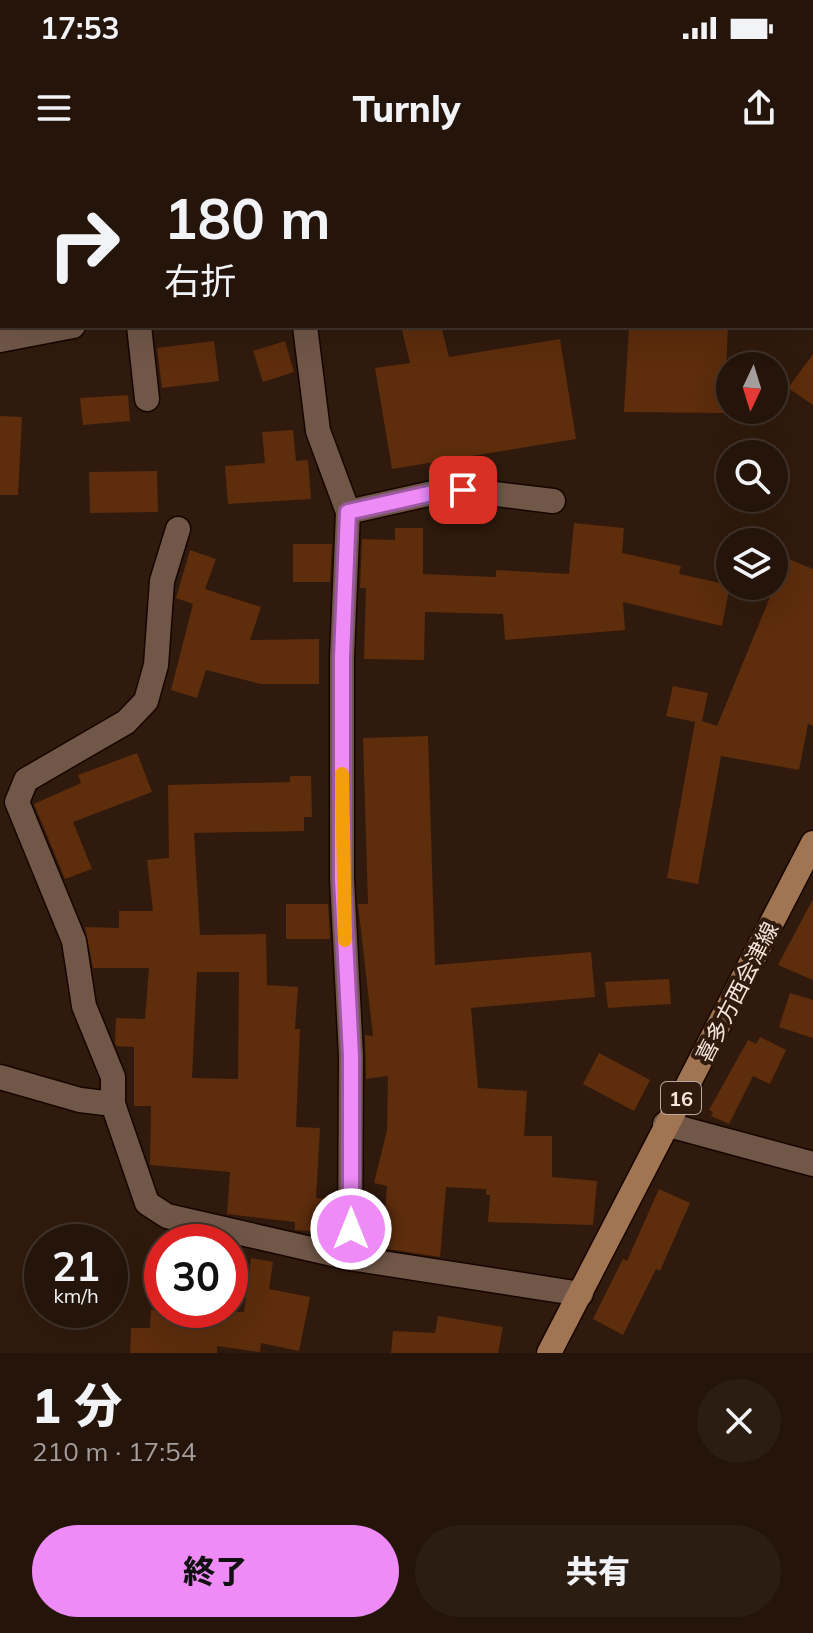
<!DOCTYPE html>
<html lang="ja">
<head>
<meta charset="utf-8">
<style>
  :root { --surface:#24140a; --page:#2c1d13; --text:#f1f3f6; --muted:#a39e9c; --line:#41332b; --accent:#ef8bf6 }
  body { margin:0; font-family:Mulish,"Noto Sans JP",sans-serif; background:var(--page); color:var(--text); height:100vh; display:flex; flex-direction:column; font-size:30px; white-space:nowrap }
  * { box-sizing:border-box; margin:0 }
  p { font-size:26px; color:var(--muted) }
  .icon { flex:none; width:44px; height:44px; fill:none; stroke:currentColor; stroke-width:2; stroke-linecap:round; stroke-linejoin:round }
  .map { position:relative; height:1193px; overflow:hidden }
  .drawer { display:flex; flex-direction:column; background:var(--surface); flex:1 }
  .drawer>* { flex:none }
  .hud { position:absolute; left:0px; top:0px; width:814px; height:168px; box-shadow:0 8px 32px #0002,0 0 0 2px var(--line); background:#24140a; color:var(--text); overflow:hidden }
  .needle { width:52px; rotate:184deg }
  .buttons { position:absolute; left:716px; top:192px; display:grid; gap:16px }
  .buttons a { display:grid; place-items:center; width:72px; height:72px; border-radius:50%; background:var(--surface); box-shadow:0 8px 32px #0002,0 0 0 2px var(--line); font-size:40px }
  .speed { position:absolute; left:24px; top:1064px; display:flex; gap:16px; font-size:40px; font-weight:700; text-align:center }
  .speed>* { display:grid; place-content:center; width:104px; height:104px; border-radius:50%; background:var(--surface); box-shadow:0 8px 32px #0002,0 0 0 2px var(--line); line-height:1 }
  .speed small { font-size:20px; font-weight:400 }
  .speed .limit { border:12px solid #d22; background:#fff; color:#111 }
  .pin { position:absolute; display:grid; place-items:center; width:68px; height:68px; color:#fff; margin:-34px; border-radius:16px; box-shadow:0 4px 12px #0006 }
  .me { position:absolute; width:88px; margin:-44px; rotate:0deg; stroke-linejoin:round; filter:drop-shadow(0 0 6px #0008) }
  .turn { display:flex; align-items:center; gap:28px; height:168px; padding:0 32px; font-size:36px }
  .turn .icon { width:104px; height:104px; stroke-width:2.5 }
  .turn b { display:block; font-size:56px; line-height:68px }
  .round { display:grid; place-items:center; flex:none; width:84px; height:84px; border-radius:42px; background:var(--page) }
  .head { display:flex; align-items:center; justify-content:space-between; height:136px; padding:0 32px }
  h1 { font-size:48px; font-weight:800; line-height:60px }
  .primary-button { display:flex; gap:16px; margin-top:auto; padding:16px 32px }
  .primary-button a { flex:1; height:92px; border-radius:48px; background:var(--accent); color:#111; font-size:32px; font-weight:800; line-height:92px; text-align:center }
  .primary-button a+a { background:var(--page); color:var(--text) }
  .status { display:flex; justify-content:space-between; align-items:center; height:56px; padding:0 40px; background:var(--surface); direction:ltr }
  .status svg { height:22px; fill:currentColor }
  header { display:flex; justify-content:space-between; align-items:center; height:104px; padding:0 32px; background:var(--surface); font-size:36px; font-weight:800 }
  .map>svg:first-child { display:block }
  .building { fill:#5d2d0c; fill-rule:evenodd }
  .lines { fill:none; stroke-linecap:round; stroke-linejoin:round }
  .minor-casing { stroke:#170500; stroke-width:27 }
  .major-casing { stroke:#170500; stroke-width:27 }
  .minor { stroke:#715748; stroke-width:24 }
  .major { stroke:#a17452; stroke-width:24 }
  .route-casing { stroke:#9b5aa0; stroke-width:20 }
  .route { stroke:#ef8bf6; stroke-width:14 }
  .slow { stroke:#f59e0b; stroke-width:14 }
  .labels { text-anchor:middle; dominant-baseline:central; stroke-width:8; stroke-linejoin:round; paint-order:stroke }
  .shield { fill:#301a0d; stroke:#baa89f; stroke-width:2 }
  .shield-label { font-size:20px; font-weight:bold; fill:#f5e5dd }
  .street-label { font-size:22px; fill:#f5e5dd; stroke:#301a0d }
</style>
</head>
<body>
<div class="status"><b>17:53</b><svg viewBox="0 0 49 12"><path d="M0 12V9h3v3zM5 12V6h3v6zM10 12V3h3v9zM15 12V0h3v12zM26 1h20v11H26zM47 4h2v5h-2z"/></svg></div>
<header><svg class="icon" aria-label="menu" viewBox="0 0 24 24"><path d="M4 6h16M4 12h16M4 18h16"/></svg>Turnly<svg class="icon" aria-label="share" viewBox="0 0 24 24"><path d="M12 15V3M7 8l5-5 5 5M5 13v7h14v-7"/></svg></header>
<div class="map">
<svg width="813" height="1193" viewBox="0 0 813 1193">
  <rect width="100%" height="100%" fill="#301a0d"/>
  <g class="building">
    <path d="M 401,166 L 441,166 L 449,197 L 560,179 L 576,279 L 392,309 L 375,208 L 410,203 Z"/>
    <path d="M 629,166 L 728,166 L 724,253 L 624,252 Z"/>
    <path d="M 214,181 L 219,221 L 162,228 L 157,188 Z"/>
    <path d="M 285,181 L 294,212 L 263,222 L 253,191 Z"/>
    <path d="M 813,194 L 813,245 L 788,228 Z"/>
    <path d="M 128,235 L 130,261 L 83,265 L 80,238 Z"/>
    <path d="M 0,256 L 22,257 L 18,335 L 0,335 Z"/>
    <path d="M 293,270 L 296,301 L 308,300 L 311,339 L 228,344 L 225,306 L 265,303 L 262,272 Z"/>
    <path d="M 157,311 L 158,352 L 90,353 L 89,312 Z"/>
    <path d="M 574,363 L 624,368 L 622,393 L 681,406 L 679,414 L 730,425 L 722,466 L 623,442 L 625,470 L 505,480 L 503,454 L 425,452 L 424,500 L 364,499 L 366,428 L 360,428 L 362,379 L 395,380 L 395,368 L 423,368 L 423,414 L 496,417 L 496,410 L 569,414 Z"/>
    <path d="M 293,384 L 332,384 L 330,422 L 293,422 Z"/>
    <path d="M 190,390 L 216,399 L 205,429 L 261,447 L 250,480 L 319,479 L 319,524 L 261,524 L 206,510 L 197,538 L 171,530 L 193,444 L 176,438 Z"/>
    <path d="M 786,398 L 813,409 L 813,566 L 808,564 L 799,610 L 721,596 L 698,724 L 667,718 L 695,562 L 666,556 L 673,526 L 708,533 L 702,561 L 717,566 Z"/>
    <path d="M 428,576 L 435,805 L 591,792 L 595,837 L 471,848 L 478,928 L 527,931 L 524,976 L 552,976 L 552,1017 L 597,1021 L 593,1065 L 488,1062 L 490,1035 L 486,1035 L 486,1029 L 446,1027 L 440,1097 L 382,1088 L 387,1026 L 374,1023 L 387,970 L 388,916 L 366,919 L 365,875 L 373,876 L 358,744 L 368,744 L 363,578 Z"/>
    <path d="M 137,593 L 152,632 L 73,662 L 92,709 L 65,719 L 34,644 L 81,623 L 78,615 Z"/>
    <path d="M 290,616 L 311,616 L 312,657 L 304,657 L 304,671 L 194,673 L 200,775 L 266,774 L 267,825 L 298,827 L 295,869 L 300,869 L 296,967 L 320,968 L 316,1038 L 335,1039 L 335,1073 L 295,1070 L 295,1062 L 227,1054 L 230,1012 L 150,1005 L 151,946 L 134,946 L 134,887 L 116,886 L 115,882 L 116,858 L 145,859 L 149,808 L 93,808 L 85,767 L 119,768 L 119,751 L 153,751 L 147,700 L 169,698 L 168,625 L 290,622 ZM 197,812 L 239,812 L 238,919 L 192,918 Z"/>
    <path d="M 813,739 L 813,820 L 778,805 Z"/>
    <path d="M 286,744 L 328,744 L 330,779 L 286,779 Z"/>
    <path d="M 669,819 L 671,844 L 608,848 L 605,822 Z"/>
    <path d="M 790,833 L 813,840 L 813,878 L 779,867 Z"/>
    <path d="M 760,877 L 786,890 L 770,924 L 753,916 L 729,964 L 711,956 L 713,952 L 709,950 L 748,880 L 756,884 Z"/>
    <path d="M 599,893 L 650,920 L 634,951 L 583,924 Z"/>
    <path d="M 659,1029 L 690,1043 L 660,1111 L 656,1109 L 623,1175 L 593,1159 L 623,1099 L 627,1101 Z"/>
    <path d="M 251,1098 L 273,1102 L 269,1129 L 310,1137 L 299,1191 L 261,1183 L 260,1192 L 217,1186 L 217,1193 L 130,1193 L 131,1168 L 150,1168 L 151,1150 L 244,1152 Z"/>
    <path d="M 438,1156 L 503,1167 L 498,1193 L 391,1193 L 393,1171 L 435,1173 Z"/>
  </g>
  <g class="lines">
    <g class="minor-casing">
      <g id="minor">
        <path d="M 380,0 L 380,2"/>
        <path d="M 534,1 L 534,2"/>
        <path d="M 812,71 L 813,71"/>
        <path d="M 139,166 L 147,239"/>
        <path d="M 305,166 L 318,271 L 348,352 L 342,497 L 342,719 L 351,896 L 350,1098"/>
        <path d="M 0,180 L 73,166"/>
        <path d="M 348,352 L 428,334 L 463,330 L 553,341"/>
        <path d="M 178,369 L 162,421 L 156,505 L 146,541 L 126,562 L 26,620 L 17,642 L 74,781 L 84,846 L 113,917 L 113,944 L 147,1043 L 167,1056 L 350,1098 L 581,1134"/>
        <path d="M 0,917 L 80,940 L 113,944"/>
        <path d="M 665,964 L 813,1004"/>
      </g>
    </g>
    <g class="major-casing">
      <path id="major" d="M 549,1193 L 813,683"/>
    </g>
    <use href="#minor" class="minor"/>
    <use href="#major" class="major"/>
  </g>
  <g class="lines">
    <g class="route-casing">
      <path id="route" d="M 351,1069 L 351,896 L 342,719 L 342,497 L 348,352 L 428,334 L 463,330"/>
    </g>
    <use href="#route" class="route"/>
    <path class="slow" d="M 342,614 L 345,780"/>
  </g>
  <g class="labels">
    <rect class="shield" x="661" y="922" width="40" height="32" rx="6"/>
    <g class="shield-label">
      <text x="681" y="938">16</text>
    </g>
    <g class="street-label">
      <text transform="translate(737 832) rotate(-63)">喜多方西会津線</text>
    </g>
  </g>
</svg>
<div class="buttons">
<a><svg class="needle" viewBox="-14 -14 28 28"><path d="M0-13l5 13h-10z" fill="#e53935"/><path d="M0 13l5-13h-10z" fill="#a39e9c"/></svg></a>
<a><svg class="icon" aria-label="search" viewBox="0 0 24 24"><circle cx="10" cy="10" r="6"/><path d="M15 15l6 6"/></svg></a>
<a><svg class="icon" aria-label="layers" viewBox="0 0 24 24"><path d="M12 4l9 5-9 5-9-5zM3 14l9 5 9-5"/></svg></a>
</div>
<div class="speed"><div>21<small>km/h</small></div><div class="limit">30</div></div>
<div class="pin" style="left:463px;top:330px;background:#d93025"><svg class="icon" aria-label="arrive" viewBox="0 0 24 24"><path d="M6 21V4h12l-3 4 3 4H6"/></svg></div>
<svg class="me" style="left:351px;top:1069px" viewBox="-20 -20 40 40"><circle r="17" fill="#ef8bf6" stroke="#fff" stroke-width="3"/><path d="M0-11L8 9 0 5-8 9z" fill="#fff"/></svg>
<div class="hud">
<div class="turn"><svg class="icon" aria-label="right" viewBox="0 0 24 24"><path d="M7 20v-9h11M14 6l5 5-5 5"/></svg><div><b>180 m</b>右折</div></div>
</div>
</div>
<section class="drawer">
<div class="head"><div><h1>1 分</h1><p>210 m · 17:54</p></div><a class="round"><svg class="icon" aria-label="close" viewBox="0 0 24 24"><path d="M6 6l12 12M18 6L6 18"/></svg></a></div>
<div class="primary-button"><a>終了</a><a>共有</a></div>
</section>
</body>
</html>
